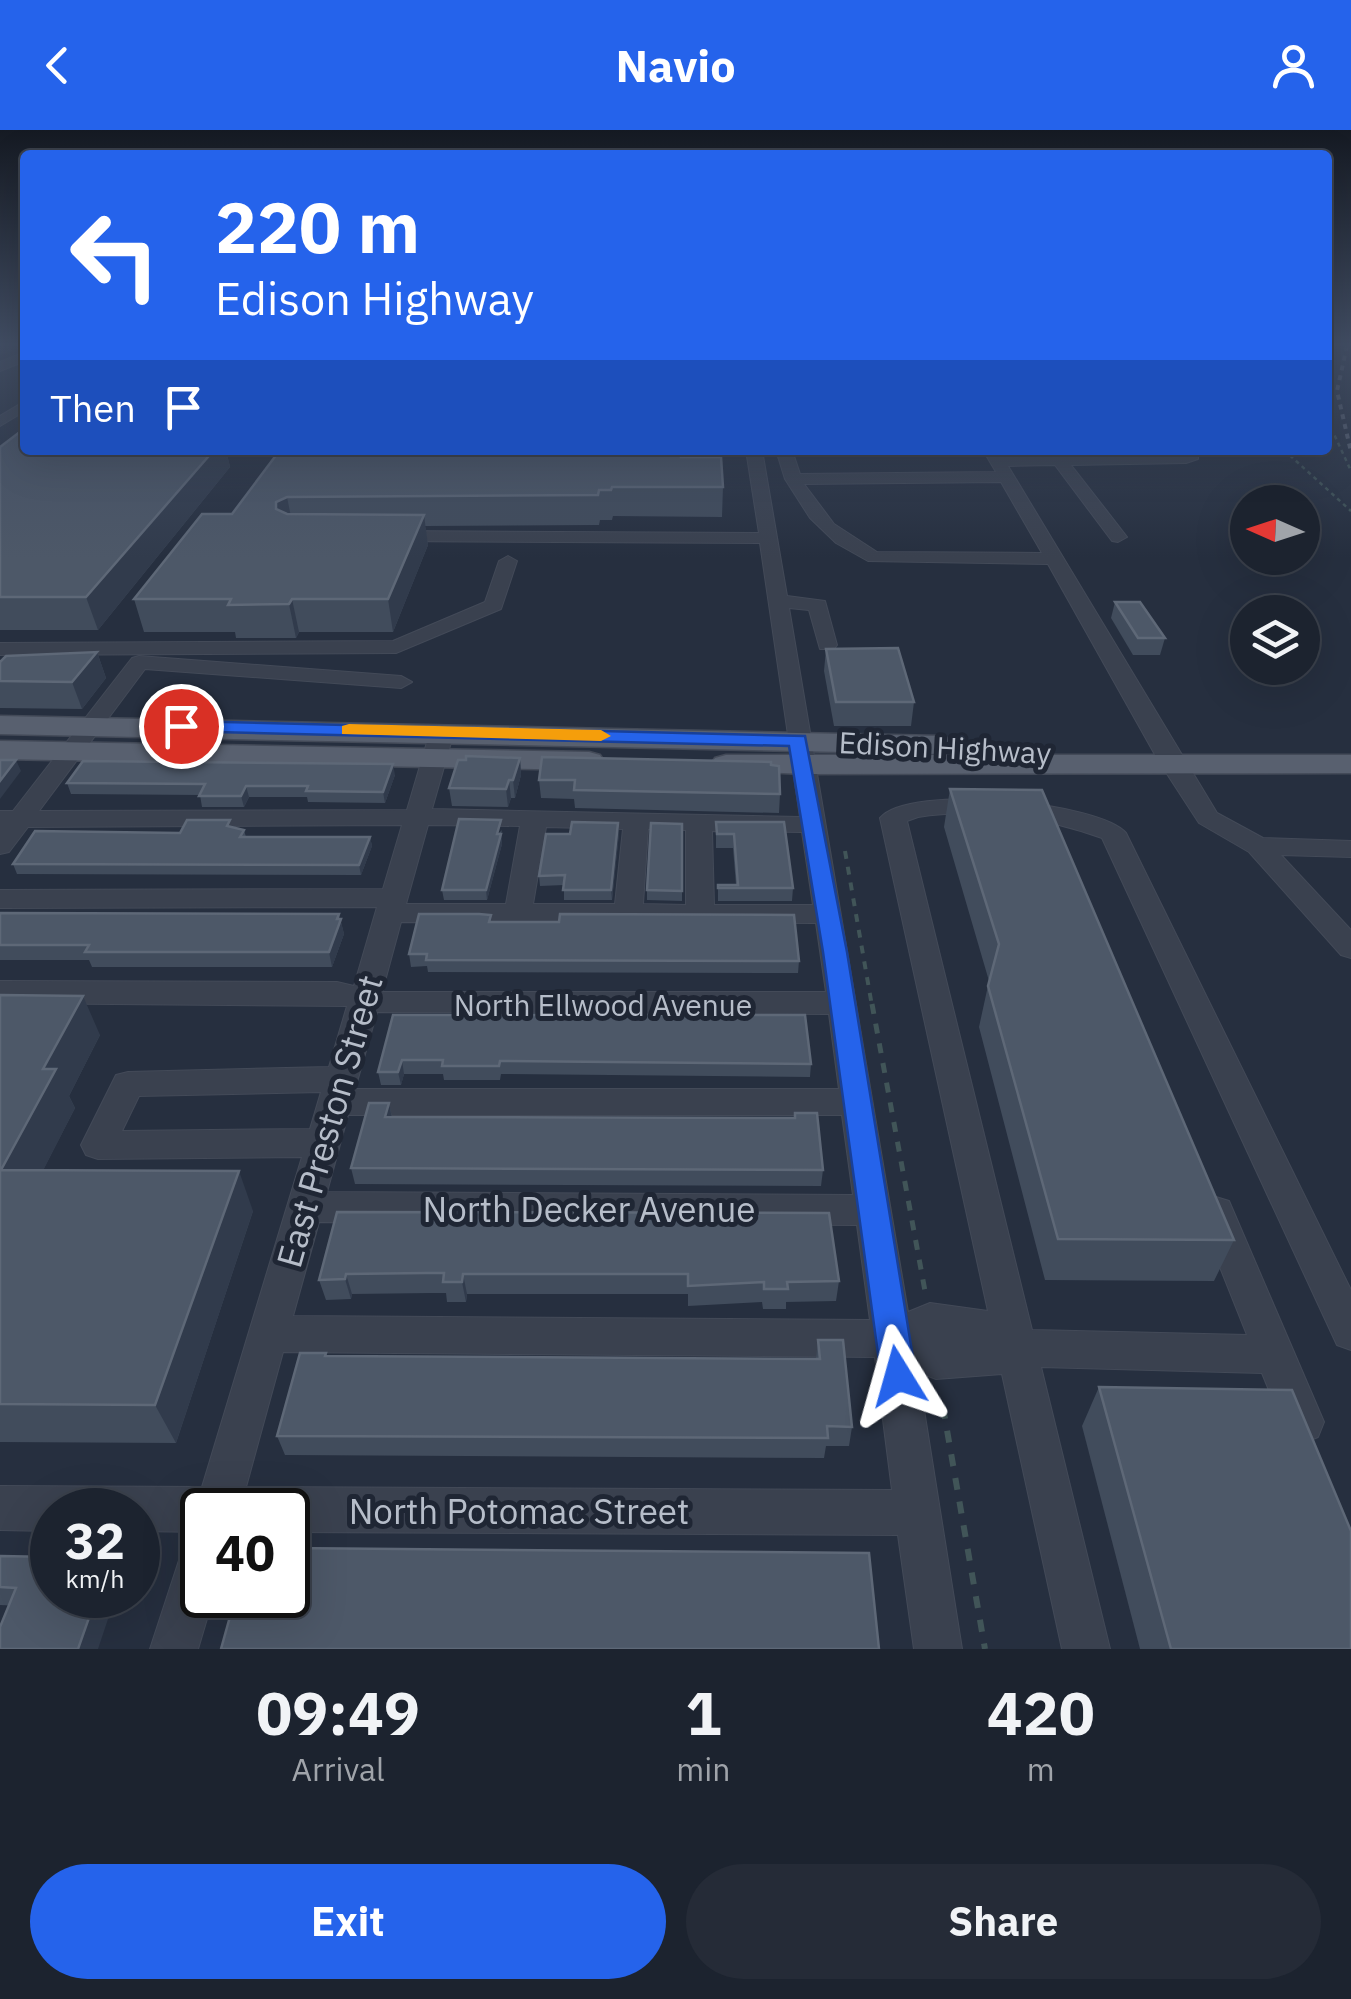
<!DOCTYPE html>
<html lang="en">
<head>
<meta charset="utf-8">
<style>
  :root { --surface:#1c232f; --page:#252b37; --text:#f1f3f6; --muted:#a0a4aa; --line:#3a404b; --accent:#2563eb }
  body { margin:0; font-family:"IBM Plex Sans",sans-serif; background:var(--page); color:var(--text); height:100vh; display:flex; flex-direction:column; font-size:38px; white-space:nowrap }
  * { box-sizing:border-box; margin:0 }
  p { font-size:32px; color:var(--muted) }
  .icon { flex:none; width:55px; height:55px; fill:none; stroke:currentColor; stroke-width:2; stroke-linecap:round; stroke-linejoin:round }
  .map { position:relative; height:1519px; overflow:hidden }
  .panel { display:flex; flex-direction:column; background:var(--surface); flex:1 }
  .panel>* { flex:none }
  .banner { position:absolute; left:20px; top:20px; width:1312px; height:305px; border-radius:10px; box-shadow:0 10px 40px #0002,0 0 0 2px var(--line); background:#2563eb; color:#fff; overflow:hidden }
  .needle { width:65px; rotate:273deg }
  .controls { position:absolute; left:1230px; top:355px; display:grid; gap:20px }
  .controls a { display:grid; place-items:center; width:90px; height:90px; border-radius:50%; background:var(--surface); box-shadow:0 10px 40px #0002,0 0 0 2px var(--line); font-size:50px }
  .speed { position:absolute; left:30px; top:1358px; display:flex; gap:20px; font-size:50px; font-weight:700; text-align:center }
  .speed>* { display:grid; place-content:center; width:130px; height:130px; border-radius:50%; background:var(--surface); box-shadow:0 10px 40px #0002,0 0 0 2px var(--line); line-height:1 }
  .speed small { font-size:25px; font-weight:400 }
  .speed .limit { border:5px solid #111; border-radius:15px; background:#fff; color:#111 }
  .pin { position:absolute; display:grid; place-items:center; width:85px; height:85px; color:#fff; margin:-42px; border:5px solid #fff; border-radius:50%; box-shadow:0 2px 10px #0007 }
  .me { position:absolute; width:110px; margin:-55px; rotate:352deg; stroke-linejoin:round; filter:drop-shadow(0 0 8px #0008) }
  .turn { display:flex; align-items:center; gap:35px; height:210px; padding:0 30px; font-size:45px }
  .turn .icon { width:130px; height:130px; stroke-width:2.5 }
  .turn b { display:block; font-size:70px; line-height:85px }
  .then { display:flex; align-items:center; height:95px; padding:0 30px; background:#0003; gap:20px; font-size:38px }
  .eta { display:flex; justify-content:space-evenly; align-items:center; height:170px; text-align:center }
  .eta b { font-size:60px; font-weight:700; line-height:70px }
  .primary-button { display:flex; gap:20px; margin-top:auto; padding:20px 30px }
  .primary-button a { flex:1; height:115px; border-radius:60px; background:var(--accent); color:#fff; font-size:40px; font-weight:700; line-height:115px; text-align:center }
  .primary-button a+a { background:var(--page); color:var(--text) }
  header { display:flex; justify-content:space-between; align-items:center; height:130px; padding:0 30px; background:var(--accent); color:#fff; font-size:45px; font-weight:700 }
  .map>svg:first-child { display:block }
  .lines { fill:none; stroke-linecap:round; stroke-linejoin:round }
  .minor-casing { stroke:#434a58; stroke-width:2 }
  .major-casing { stroke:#434a58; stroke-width:3 }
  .path-far3 { stroke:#415558; stroke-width:2.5; stroke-dasharray:4 4; stroke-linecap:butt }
  .path-far2 { stroke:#415558; stroke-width:4; stroke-dasharray:8 8; stroke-linecap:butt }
  .path-far1 { stroke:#415558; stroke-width:5; stroke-dasharray:10 10; stroke-linecap:butt }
  .path { stroke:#415558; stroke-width:6; stroke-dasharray:12 12; stroke-linecap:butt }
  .minor { fill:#3a414f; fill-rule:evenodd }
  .major { fill:#58606f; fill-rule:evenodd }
  .rail-far1 { stroke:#5c6575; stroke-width:4; stroke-dasharray:5 5; stroke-linecap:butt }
  .rail { stroke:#5c6575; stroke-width:5; stroke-dasharray:6 6; stroke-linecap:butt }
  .wall { fill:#414c5c }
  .shaded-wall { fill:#313b4c }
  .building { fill:#4d5868; stroke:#5e6877; stroke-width:2.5 }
  .route { fill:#2563eb; stroke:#184099; stroke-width:2.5 }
  .slow { fill:#f59e0b }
  .labels { text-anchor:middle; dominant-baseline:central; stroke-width:10; stroke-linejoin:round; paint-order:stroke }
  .street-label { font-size:30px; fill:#b6bdc9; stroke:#1f2634 }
  .near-street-label { font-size:35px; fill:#b6bdc9; stroke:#1f2634 }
</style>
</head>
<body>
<header><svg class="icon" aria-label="back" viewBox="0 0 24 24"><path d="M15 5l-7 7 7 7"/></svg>Navio<svg class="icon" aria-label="person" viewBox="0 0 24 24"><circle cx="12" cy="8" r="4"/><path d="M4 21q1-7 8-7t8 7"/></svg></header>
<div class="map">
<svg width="1351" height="1519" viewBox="0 0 1351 1519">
  <rect width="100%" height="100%" fill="#262f3f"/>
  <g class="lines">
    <g class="minor-casing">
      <g id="minor">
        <path d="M 25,222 L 25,231 L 0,241 L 0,232 Z"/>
        <path d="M 25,271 L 25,281 L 0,296 L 0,286 Z"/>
        <path d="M 746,320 L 762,320 L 787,466 L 825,471 L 837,515 L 834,519 L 820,519 L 809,480 L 789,478 L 908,1182 L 930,1173 L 988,1181 L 880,688 C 909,653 1100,672 1126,703 L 1351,1160 L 1351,1220 L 1337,1215 L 1102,708 C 1045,688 979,677 918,687 L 907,691 L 1032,1200 L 1247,1205 L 1198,1082 L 1203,1071 L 1216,1067 L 1229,1071 L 1324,1292 L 1318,1307 L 1303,1313 L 1288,1307 L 1262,1243 L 1041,1237 L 1110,1519 L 1062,1519 L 1002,1244 L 936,1249 L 918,1242 L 962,1519 L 914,1519 L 898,1405 L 288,1402 L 288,1380 L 202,1380 L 202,1402 L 138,1401 L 138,1380 L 52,1380 L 52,1401 L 0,1400 L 0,1356 L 202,1357 L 302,1027 L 98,1029 L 86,1025 L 81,1015 L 116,945 L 128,942 L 329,937 L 347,876 L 0,873 L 0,851 L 337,852 L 354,856 L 377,777 L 0,778 L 0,760 L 383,759 L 402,695 L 28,697 L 9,722 L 0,724 L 0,681 L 13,681 L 132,528 L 139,526 L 401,546 L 412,552 L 401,558 L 145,539 L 39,681 L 407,680 L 430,602 L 442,595 L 454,602 L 432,679 L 800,687 L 760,413 L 389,411 L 380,406 L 389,401 L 759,403 ZM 428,695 L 520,696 L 506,774 L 406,774 ZM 546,697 L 623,699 L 615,774 L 533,774 ZM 648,699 L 686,700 L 686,775 L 643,774 ZM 712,701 L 802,702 L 813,775 L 714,775 ZM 401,792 L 816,793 L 826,862 L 382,862 ZM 377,882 L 829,884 L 839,959 L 355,959 ZM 321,962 L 310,999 L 122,1001 L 139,966 ZM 348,985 L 842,985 L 853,1065 L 327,1062 ZM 319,1092 L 857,1095 L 870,1190 L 293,1186 ZM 283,1222 L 875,1227 L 892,1360 L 246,1357 Z"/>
        <path d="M 776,320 L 792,320 L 800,344 L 996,342 L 983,320 L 999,320 L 1003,327 L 1198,320 L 1198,329 L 1186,333 L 1071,335 L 1127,407 L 1118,412 L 1112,411 L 1055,335 L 1008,336 L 1217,683 L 1263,708 L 1351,711 L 1351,727 L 1281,725 L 1351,800 L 1351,828 L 1341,825 L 1249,722 L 1199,693 L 1158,630 L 1048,434 L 868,431 L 836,413 L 810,388 L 785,349 ZM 1001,352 L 1042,423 L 877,422 L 834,394 L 804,354 Z"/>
        <path d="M 508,426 L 517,431 L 501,479 L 396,523 L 0,525 L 0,513 L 393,511 L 485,472 L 499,431 Z"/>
        <path d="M 202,1402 L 202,1465 L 214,1465 L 198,1519 L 150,1519 L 186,1409 Z"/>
      </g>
    </g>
    <g class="major-casing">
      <g id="major">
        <path d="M 0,586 L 939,606 L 950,609 L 954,615 L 950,621 L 939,624 L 0,604 Z"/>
        <path d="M 0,611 L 589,622 L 600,625 L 604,631 L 600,637 L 589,640 L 0,629 Z"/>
        <path d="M 726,625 L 1351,625 L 1351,643 L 804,644 L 715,640 L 711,634 L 715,628 Z"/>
      </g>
    </g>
    <g class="path-far3">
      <path d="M 1328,223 L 1330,216"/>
      <path d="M 1328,291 L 1351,341"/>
      <path d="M 1284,320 L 1351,381"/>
    </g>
    <path class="path-far2" d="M 845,721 L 872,876"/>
    <path class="path-far1" d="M 872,874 L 925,1161"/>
    <path class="path" d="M 943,1277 L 985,1519"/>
    <use href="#minor" class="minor"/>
    <use href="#major" class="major"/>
    <g class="rail-far1">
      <path d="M 1347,216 L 1337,261 L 1351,322"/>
      <path d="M 253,320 L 296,330"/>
    </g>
    <path class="rail" d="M 284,327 L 302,331"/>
  </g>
  <g class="wall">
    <path d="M 0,317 L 25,320 L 226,320 L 230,337 L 98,500 L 0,500 Z"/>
    <path d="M 280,320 L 681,327 L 723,357 L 722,387 L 613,386 L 612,390 L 600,390 L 599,395 L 425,396 L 428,415 L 393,502 L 299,502 L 296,508 L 236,508 L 235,502 L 144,502 L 134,469 L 232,384 Z"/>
    <path d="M 1012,320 L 1048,320 L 1048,322 L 1013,323 Z"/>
    <path d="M 1115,472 L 1165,508 L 1160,525 L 1133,525 L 1111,488 Z"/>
    <path d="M 826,519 L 914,572 L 911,596 L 834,596 L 824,541 Z"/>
    <path d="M 97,522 L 106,548 L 82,579 L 0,578 L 0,532 Z"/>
    <path d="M 520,628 L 521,645 L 515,668 L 511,668 L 508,677 L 452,676 L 449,658 Z"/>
    <path d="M 771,635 L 780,664 L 779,683 L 575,678 L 574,669 L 541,668 L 539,650 Z"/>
    <path d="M 395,645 L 385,673 L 308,672 L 307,667 L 249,667 L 244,677 L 202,677 L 200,665 L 71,664 L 67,653 Z"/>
    <path d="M 950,659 L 1234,1110 L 1214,1151 L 1045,1150 L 979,897 L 989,851 L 944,697 Z"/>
    <path d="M 716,692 L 784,692 L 793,758 L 792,771 L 718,771 L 718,755 L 736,755 L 733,718 L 716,718 Z"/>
    <path d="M 682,694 L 682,771 L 647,770 L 647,760 Z"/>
    <path d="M 232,697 L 244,700 L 246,707 L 370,707 L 372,716 L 361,745 L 17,744 L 13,734 L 180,703 Z"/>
    <path d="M 502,700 L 501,704 L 502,714 L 487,770 L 444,770 L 442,760 Z"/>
    <path d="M 619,703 L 612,770 L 564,770 L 564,755 L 540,756 L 539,746 Z"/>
    <path d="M 0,783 L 339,784 L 344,804 L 332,837 L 92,837 L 89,830 L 0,830 Z"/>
    <path d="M 491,785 L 491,792 L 799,831 L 798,843 L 428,842 L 427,836 L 411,837 L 409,824 Z"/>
    <path d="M 0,865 L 100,905 L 69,966 L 75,978 L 43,1040 L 253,1081 L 176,1313 L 0,1312 Z"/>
    <path d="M 393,885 L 811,934 L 810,947 L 501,944 L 500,950 L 444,950 L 443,944 L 404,944 L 401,955 L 381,955 L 378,942 Z"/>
    <path d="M 389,973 L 392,987 L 823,1040 L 821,1056 L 355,1054 L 351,1038 Z"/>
    <path d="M 337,1082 L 839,1151 L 836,1171 L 786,1172 L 786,1179 L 763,1179 L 762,1172 L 688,1176 L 688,1164 L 467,1164 L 466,1172 L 447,1172 L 446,1163 L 431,1163 L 352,1164 L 351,1169 L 326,1170 L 319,1150 Z"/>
    <path d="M 818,1210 L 852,1297 L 849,1316 L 826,1316 L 824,1328 L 285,1325 L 277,1306 L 326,1223 L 327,1226 L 816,1229 Z"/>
    <path d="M 1099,1257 L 1351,1519 L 1140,1519 L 1082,1296 Z"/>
    <path d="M 0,1426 L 52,1465 L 127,1465 L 122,1481 L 0,1475 Z"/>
  </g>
  <g class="shaded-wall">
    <path d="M 0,216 L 11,216 L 13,221 L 0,225 Z"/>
    <path d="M 214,320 L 226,320 L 230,337 L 98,500 L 86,467 Z"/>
    <path d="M 287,367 L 293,397 L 276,379 L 276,372 Z"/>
    <path d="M 424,385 L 428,415 L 393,502 L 388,469 Z"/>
    <path d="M 292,469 L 299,502 L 296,508 L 289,474 Z"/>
    <path d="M 97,522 L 106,548 L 82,579 L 72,552 Z"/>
    <path d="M 520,628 L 521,645 L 515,668 L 513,650 Z"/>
    <path d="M 16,630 L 21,641 L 0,669 L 0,651 Z"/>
    <path d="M 393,634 L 395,645 L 385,673 L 383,662 Z"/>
    <path d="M 509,650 L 511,668 L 508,677 L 506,659 Z"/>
    <path d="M 246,656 L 249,667 L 244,677 L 241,666 Z"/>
    <path d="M 618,693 L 619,703 L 612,770 L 611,760 Z"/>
    <path d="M 501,704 L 502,714 L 487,770 L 486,760 Z"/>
    <path d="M 370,707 L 372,716 L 361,745 L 359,735 Z"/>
    <path d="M 339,784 L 344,804 L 332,837 L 329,822 Z"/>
    <path d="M 83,866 L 100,905 L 69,966 L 75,978 L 23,1080 L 1,1040 L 43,939 Z"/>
    <path d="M 402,930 L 404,944 L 401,955 L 398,942 Z"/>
    <path d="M 389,973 L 392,989 L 385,987 Z"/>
    <path d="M 239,1041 L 253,1081 L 176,1313 L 155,1275 Z"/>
    <path d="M 346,1144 L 352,1164 L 351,1169 L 345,1149 Z"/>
    <path d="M 463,1144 L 467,1164 L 466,1172 L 462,1152 Z"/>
    <path d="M 97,1465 L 100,1465 L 111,1480 L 98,1519 L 78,1519 Z"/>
    <path d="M 111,1465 L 127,1465 L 122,1481 Z"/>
  </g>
  <g class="building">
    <path d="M 25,298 L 25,320 L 214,320 L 86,467 L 0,467 L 0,317 Z"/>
    <path d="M 280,320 L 681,320 L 681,327 L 721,327 L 723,357 L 612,357 L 611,360 L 599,360 L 598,365 L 287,367 L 276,372 L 276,379 L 287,384 L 424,385 L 388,469 L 292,469 L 289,474 L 228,475 L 231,469 L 134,469 L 202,384 L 232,384 Z"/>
    <path d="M 1115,472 L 1140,472 L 1165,508 L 1138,508 Z"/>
    <path d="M 898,518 L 914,572 L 836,572 L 826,519 Z"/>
    <path d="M 97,522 L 72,552 L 0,551 L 0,532 L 6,526 Z"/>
    <path d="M 466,626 L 520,628 L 513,650 L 509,650 L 506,659 L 449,658 L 458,630 L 466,630 Z"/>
    <path d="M 542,627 L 771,632 L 771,635 L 779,636 L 780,664 L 574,660 L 575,650 L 539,650 Z"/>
    <path d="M 0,630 L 16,630 L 0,651 Z"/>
    <path d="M 83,631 L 393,634 L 383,662 L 306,661 L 308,656 L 246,656 L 241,666 L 199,666 L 205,654 L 67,653 Z"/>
    <path d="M 950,659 L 1042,660 L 1234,1110 L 1058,1109 L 988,856 L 999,814 Z"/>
    <path d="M 459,689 L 501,690 L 497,704 L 501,704 L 486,760 L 442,760 Z"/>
    <path d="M 187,690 L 230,690 L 227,696 L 244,700 L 240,707 L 370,707 L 359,735 L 13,734 L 35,701 L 180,703 Z"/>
    <path d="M 572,692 L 618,693 L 611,760 L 563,760 L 565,745 L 539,746 L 546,704 L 570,704 Z"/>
    <path d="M 716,692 L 784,692 L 793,758 L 718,758 L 718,755 L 738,755 L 734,704 L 717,704 Z"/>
    <path d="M 651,693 L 682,694 L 682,761 L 647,760 Z"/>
    <path d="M 0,783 L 339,784 L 337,789 L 341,789 L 329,822 L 85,822 L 89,815 L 0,815 Z"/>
    <path d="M 419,784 L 479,784 L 491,785 L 489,792 L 559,792 L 560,784 L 794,785 L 799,831 L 426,830 L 427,824 L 409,824 Z"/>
    <path d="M 0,865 L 83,866 L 43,939 L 56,939 L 1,1040 L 239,1041 L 155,1275 L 0,1274 Z"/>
    <path d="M 393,885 L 805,885 L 811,934 L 500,931 L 499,936 L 442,936 L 443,930 L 402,930 L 398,942 L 378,942 Z"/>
    <path d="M 369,973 L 389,973 L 385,987 L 795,988 L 795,983 L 817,983 L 823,1040 L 351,1038 Z"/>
    <path d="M 337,1082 L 829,1083 L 839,1151 L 787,1152 L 788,1159 L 764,1159 L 764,1152 L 688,1156 L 688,1144 L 463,1144 L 462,1152 L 443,1152 L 444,1143 L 426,1143 L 346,1144 L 345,1149 L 319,1150 Z"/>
    <path d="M 818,1210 L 843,1210 L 852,1297 L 827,1296 L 828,1308 L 277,1306 L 300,1223 L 326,1223 L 325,1226 L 820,1229 Z"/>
    <path d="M 1099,1257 L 1292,1260 L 1351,1401 L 1351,1519 L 1171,1519 Z"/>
    <path d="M 288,1418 L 869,1423 L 879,1519 L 221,1519 L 236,1465 L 288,1465 Z"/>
    <path d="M 0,1426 L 52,1427 L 52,1465 L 97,1465 L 78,1519 L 0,1519 L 0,1497 L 16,1458 L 0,1457 Z"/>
  </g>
  <linearGradient id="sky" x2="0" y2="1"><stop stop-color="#151a23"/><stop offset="0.5" stop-color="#414d63"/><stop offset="1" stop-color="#414d63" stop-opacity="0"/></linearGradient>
  <rect width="1351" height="428" fill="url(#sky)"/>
  <path class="route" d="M 181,591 L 805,606 L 847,822 L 916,1246 L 911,1257 L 898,1262 L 886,1257 L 881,1246 L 823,822 L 789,616 L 175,601 L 172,596 Z"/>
  <path class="slow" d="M 349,594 L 601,600 L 611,606 L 601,611 L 342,604 L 342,596 Z"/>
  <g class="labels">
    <g class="street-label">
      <text transform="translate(945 617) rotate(3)">Edison Highway</text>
      <text x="603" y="874">North Ellwood Avenue</text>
    </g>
    <g class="near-street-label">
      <text transform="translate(329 991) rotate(-74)">East Preston Street</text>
      <text x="589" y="1079">North Decker Avenue</text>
      <text x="519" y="1381">North Potomac Street</text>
    </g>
  </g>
</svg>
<div class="controls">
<a><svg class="needle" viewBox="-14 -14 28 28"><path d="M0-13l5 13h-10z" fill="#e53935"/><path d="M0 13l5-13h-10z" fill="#a0a4aa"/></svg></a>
<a><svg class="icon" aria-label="layers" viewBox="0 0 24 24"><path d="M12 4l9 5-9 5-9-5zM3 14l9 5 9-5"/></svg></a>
</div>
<div class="speed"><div>32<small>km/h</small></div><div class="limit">40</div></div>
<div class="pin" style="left:181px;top:596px;background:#d93025"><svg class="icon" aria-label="arrive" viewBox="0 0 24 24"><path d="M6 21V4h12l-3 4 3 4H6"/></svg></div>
<svg class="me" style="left:898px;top:1246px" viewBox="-20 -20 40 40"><path d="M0-17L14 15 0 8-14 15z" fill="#2563eb" stroke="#fff" stroke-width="4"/></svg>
<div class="banner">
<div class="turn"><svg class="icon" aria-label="left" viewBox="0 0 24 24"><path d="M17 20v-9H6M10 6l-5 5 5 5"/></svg><div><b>220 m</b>Edison Highway</div></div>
<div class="then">Then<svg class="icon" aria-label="arrive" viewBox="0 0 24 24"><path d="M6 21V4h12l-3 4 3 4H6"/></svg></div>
</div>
</div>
<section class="panel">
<div class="eta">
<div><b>09:49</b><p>Arrival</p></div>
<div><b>1</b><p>min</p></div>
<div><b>420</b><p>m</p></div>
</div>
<div class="primary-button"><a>Exit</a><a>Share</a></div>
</section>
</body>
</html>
